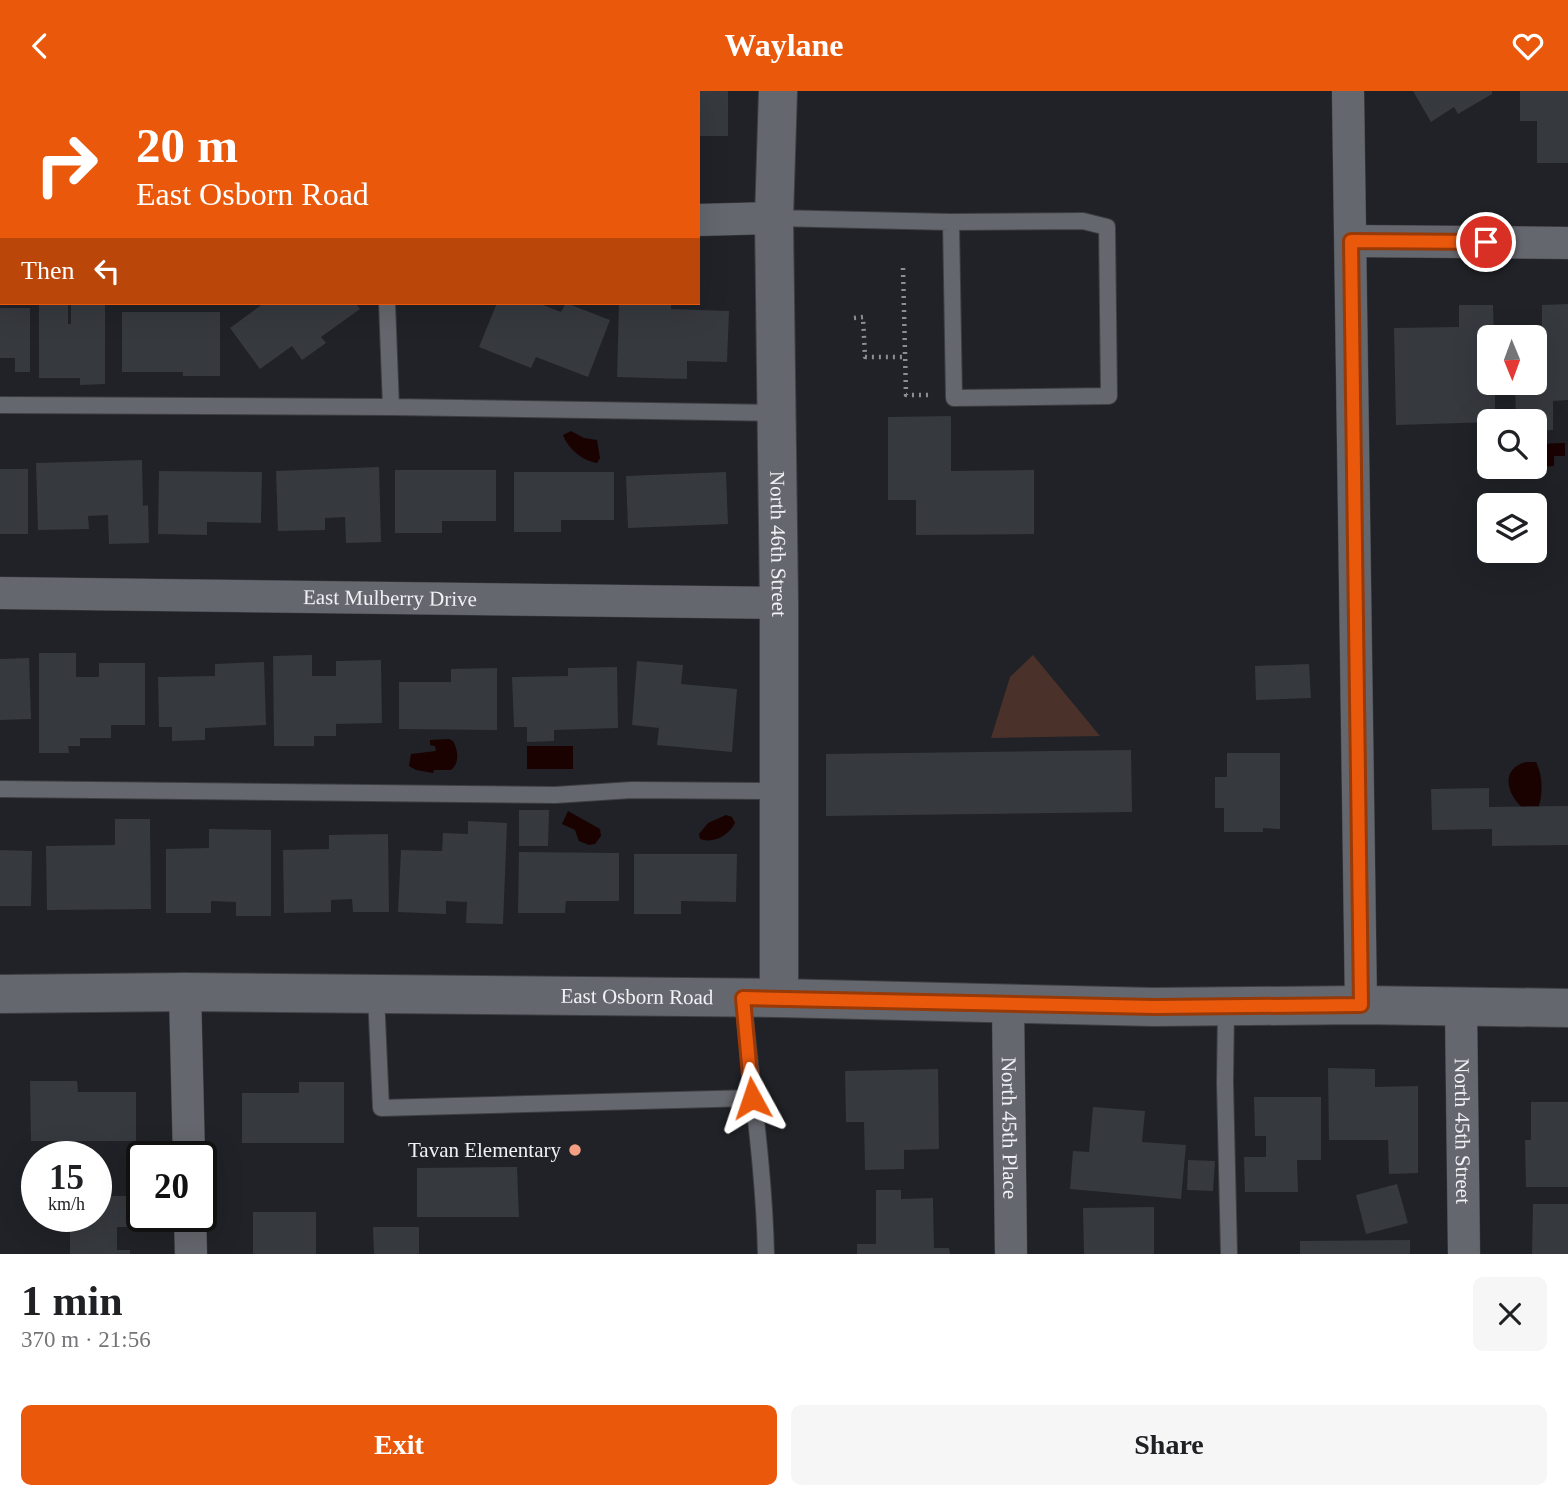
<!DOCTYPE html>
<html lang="en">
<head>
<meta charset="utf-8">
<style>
  :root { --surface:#fff; --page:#f6f6f6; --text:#202124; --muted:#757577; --accent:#ea580c }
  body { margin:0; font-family:"Times New Roman",serif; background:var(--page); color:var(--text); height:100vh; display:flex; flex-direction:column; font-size:26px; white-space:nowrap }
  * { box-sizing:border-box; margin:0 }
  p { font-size:23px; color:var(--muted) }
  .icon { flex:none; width:38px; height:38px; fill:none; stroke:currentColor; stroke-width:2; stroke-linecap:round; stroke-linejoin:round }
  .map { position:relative; height:1163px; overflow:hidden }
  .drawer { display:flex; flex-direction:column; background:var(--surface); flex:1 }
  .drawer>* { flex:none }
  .guide { position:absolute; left:0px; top:0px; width:700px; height:214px; box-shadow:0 7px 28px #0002; background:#ea580c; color:#fff; overflow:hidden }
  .needle { width:46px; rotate:179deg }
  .buttons { position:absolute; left:1477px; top:234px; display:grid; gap:14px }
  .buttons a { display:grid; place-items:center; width:70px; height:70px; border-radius:10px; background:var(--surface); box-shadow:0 7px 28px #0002; font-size:35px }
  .speed { position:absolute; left:21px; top:1050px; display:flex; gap:14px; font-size:35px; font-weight:700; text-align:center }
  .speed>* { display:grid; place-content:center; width:91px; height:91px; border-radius:50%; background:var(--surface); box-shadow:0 7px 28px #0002; line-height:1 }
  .speed small { font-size:18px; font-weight:400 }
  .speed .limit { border:4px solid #111; border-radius:10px; background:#fff; color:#111 }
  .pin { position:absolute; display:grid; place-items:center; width:60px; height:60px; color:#fff; margin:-30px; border:4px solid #fff; border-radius:50%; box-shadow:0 2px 7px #0007 }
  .me { position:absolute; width:77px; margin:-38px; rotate:355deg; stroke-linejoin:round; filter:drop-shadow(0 0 5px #0008) }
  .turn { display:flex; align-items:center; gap:24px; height:147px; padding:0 21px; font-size:32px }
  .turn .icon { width:91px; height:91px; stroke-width:2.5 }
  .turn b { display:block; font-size:49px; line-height:60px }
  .then { display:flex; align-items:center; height:66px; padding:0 21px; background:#0003; gap:14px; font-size:26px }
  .round { display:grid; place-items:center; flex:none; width:74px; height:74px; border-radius:10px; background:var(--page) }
  .headline { display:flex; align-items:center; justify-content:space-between; height:119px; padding:0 21px }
  h1 { font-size:42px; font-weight:700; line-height:52px }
  .primary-button { display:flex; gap:14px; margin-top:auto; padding:14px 21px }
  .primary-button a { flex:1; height:80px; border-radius:10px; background:var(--accent); color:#fff; font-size:28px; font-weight:700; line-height:80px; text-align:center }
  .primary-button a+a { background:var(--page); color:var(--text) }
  header { display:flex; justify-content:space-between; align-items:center; height:91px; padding:0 21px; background:var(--accent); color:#fff; font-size:32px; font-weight:700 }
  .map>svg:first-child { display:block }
  .green { fill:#4a3129 }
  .water { fill:#190200 }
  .building { fill:#36393e }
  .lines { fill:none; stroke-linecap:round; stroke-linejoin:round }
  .service-casing { stroke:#3d3e42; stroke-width:18 }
  .minor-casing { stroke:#3d3e42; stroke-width:33 }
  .tertiary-casing { stroke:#3d3e42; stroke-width:40 }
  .path { stroke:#8c8e92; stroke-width:4.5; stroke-dasharray:2 5; stroke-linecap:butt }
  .service { stroke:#64676d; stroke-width:16 }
  .minor { stroke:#64676d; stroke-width:32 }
  .tertiary { stroke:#64676d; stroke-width:38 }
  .route-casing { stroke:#983908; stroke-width:18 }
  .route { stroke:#ea580c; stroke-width:12 }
  .poi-dot { fill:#f39f83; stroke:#202227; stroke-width:2.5 }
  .labels { text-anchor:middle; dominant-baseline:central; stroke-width:7; stroke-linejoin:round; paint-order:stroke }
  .street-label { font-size:21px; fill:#f0f1f5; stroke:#202227 }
  .poi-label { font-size:21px; fill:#f0f1f5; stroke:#202227; text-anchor:end }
</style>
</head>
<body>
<header><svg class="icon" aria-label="back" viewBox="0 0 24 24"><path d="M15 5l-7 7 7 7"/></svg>Waylane<svg class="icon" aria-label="heart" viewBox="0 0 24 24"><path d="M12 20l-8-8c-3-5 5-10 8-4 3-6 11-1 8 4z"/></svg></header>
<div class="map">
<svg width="1568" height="1163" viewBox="0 0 1568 1163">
  <rect width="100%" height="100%" fill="#202227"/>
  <path class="green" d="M 1033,564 L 1100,645 L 991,647 L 1010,586 Z"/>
  <g class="water">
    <path d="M 571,340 L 584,347 L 597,349 L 600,367 L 597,372 C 583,370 568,358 563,344 Z"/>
    <path d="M 1565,352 L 1565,365 L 1554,365 L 1554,375 L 1535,376 L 1535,353 Z"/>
    <path d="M 449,648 L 453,650 C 458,659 460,672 451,679 L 434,679 L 433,682 L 416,679 L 409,675 L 411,663 L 436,660 L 435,655 L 430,654 L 430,649 Z"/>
    <rect x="527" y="655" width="46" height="23"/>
    <path d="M 1526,671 L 1536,671 C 1543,685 1543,703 1538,718 L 1525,719 C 1507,705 1499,678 1526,671 Z"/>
    <path d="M 568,720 L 600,738 L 601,745 L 595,753 L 589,754 L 579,750 L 575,739 L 562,733 Z"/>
    <path d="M 726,724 L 732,726 L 735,732 C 729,744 714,753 700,748 L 699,743 L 708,732 Z"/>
  </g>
  <g class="building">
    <rect x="698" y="0" width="30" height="45"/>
    <path d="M 1413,0 L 1492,0 L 1492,3 L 1458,23 L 1454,16 L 1431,31 Z"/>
    <path d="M 1520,0 L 1568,0 L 1568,72 L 1537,72 L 1537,30 L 1520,30 Z"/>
    <path d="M 39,212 L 68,212 L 68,233 L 71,233 L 71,212 L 105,212 L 105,293 L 80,294 L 80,287 L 39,287 Z"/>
    <path d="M 264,212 L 355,212 L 360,218 L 321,246 L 326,252 L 302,269 L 292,255 L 260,278 L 230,237 Z"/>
    <path d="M 497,212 L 538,212 L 561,221 L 566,212 L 610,229 L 588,286 L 536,266 L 531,277 L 479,256 Z"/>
    <path d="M 619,212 L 671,212 L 671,218 L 729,220 L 727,271 L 687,270 L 687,288 L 617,286 Z"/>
    <path d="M 1568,213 L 1568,309 L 1553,310 L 1553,339 L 1535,340 L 1535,331 L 1516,331 L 1515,292 L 1535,292 L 1535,247 L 1514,247 L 1514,242 L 1542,242 L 1542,214 Z"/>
    <path d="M 1459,214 L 1493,214 L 1494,247 L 1489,247 L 1489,292 L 1495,292 L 1495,331 L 1396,334 L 1394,237 L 1459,236 Z"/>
    <path d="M 0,217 L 30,217 L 30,281 L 15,281 L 15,267 L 0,267 Z"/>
    <path d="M 122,221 L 220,221 L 220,285 L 183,285 L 183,281 L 122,281 Z"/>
    <path d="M 951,325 L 951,380 L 1034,379 L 1034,443 L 916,444 L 916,409 L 888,409 L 888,326 Z"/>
    <path d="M 142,369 L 143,415 L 148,414 L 149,452 L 109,453 L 108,424 L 88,425 L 89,438 L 38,439 L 36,372 Z"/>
    <path d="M 379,376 L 381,451 L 346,452 L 345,426 L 325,427 L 325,439 L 278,440 L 276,380 Z"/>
    <rect x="0" y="378" width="28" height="65"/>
    <path d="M 395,379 L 496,379 L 496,430 L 442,430 L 442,442 L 395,442 Z"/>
    <path d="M 159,380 L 262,381 L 261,432 L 207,431 L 207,444 L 158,443 Z"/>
    <path d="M 514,381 L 614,381 L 614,429 L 561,429 L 561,441 L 514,441 Z"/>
    <path d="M 726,381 L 728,433 L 628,437 L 626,385 Z"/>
    <path d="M 39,562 L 76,562 L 76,586 L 99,586 L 99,572 L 145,572 L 145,634 L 111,634 L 111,647 L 80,647 L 80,655 L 68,655 L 69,662 L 39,662 Z"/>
    <path d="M 312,564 L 312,585 L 336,585 L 336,570 L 381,569 L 382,632 L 336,633 L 336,645 L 314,645 L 314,655 L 274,655 L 273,565 Z"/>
    <path d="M 29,567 L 31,628 L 0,629 L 0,568 Z"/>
    <path d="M 637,570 L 683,574 L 681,593 L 737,598 L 732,661 L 657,654 L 659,637 L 632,634 Z"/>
    <path d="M 264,571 L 266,634 L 205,637 L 205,649 L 172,650 L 172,636 L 159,636 L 158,586 L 215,585 L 215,573 Z"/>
    <path d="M 1309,573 L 1311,607 L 1256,609 L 1255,575 Z"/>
    <path d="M 617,576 L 618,637 L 554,639 L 554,650 L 527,651 L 527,636 L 514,636 L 512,586 L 568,585 L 568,577 Z"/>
    <path d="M 497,577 L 497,639 L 399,638 L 399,591 L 451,591 L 451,578 Z"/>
    <path d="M 1131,659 L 1132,721 L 826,725 L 826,663 Z"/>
    <path d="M 1227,662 L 1280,662 L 1280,738 L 1263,737 L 1263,741 L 1224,741 L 1224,717 L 1215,717 L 1215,686 L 1227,686 Z"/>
    <path d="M 1489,697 L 1489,716 L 1568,715 L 1568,754 L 1492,755 L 1492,738 L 1432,739 L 1431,698 Z"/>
    <path d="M 519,719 L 549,719 L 548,755 L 519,755 Z"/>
    <path d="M 115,728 L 150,728 L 151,818 L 47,819 L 46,755 L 115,754 Z"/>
    <path d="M 468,730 L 507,732 L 503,833 L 466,832 L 467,811 L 446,810 L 446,823 L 398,821 L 401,759 L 442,760 L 443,742 L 468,743 Z"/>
    <path d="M 209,738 L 271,739 L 271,825 L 236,825 L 236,811 L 211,810 L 211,822 L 166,822 L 166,758 L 209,757 Z"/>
    <path d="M 388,743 L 389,821 L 353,821 L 352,808 L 331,809 L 331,821 L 284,822 L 283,759 L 329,758 L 329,744 Z"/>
    <path d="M 0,759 L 32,760 L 31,815 L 0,815 Z"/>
    <path d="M 519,761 L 619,762 L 619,810 L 566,810 L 565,822 L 518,822 Z"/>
    <path d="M 634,763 L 737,763 L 736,811 L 681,810 L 681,823 L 634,823 Z"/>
    <path d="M 1328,977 L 1375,978 L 1375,996 L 1418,995 L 1418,1082 L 1389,1083 L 1388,1049 L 1329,1049 Z"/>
    <path d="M 938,978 L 939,1058 L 904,1059 L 904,1078 L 865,1079 L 864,1031 L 846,1031 L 845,980 Z"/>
    <path d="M 30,990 L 77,990 L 78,1001 L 136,1001 L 136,1050 L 31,1050 Z"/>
    <path d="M 299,991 L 344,991 L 344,1052 L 242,1052 L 242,1002 L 299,1002 Z"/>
    <path d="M 1254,1006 L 1321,1006 L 1321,1069 L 1297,1069 L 1298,1101 L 1245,1101 L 1244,1066 L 1266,1066 L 1266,1045 L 1255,1045 Z"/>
    <path d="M 1531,1011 L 1568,1011 L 1568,1096 L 1526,1096 L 1525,1049 L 1531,1049 Z"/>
    <path d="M 1093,1016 L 1145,1020 L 1142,1051 L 1186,1054 L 1181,1108 L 1070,1098 L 1073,1060 L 1089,1061 Z"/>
    <path d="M 1188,1069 L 1215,1070 L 1213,1100 L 1187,1099 Z"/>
    <path d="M 517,1076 L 519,1126 L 417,1126 L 417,1077 Z"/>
    <path d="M 1397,1093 L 1408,1132 L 1366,1143 L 1356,1104 Z"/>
    <path d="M 876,1099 L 901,1099 L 901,1108 L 933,1107 L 934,1157 L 949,1157 L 950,1163 L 857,1163 L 857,1153 L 876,1153 Z"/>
    <path d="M 96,1105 L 129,1105 L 129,1136 L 117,1136 L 117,1159 L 130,1159 L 130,1163 L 70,1163 L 70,1125 L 96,1125 Z"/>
    <path d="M 1533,1113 L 1568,1113 L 1568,1163 L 1532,1163 Z"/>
    <path d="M 1154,1116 L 1154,1163 L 1084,1163 L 1083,1117 Z"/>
    <rect x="253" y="1121" width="63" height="42"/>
    <path d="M 373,1136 L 419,1136 L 419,1163 L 374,1163 Z"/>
    <path d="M 1410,1149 L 1410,1163 L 1300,1163 L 1300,1150 Z"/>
  </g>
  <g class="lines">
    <g class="service-casing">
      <g id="service">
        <path d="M 379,0 L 379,2"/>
        <path d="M 774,127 L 951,131 L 1083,130 L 1107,136 L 1109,305 L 954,307 L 951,131"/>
        <path d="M 387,212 L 391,316 L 776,322"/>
        <path d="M 0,314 L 391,316"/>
        <path d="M 0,698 L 555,704 L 632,699 L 779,700"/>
        <path d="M 376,904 L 381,1017 L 752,1007"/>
        <path d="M 743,907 C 751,992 764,1078 766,1163"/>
        <path d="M 1226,916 L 1225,992 L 1229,1163"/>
      </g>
    </g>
    <g class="minor-casing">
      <g id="minor">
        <path d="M 1348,0 L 1361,914"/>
        <path d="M 698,129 L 774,127"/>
        <path d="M 1351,150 L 1568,152"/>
        <path d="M 0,166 L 2,166"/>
        <path id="s1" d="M 0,502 L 779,512"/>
        <path d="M 185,901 L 189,1066"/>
        <path id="s2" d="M 1008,913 L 1011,1163"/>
        <path id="s3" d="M 1461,916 L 1464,1163"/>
        <path d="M 190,1125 L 191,1163"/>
      </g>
    </g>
    <g class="tertiary-casing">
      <g id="tertiary">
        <path id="s4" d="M 778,0 L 774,127 L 779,512 L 779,907"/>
        <path id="s5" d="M 0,903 L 185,901 L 779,907 L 1154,916 L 1361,914 L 1568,917"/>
      </g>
    </g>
    <g class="path">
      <path d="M 903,177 L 906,304 L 933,304"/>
      <path d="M 854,227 L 863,226 L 865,266 L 905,266"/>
    </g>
    <use href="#service" class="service"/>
    <use href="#minor" class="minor"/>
    <use href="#tertiary" class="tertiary"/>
  </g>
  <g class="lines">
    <g class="route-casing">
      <path id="route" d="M 752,1007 L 743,907 L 1154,916 L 1361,914 L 1351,150 L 1486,151"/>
    </g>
    <use href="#route" class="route"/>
  </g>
  <circle class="poi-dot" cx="575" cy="1059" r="7"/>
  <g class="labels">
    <g class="street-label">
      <text stroke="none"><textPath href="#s4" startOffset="453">North 46th Street</textPath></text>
      <text stroke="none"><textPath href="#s1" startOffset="390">East Mulberry Drive</textPath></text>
      <text stroke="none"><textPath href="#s5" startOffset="637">East Osborn Road</textPath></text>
      <text stroke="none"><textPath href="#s2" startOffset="124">North 45th Place</textPath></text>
      <text stroke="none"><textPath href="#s3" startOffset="124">North 45th Street</textPath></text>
    </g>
    <g class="poi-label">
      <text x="561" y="1059">Tavan Elementary</text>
    </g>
  </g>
</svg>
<div class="buttons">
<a><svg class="needle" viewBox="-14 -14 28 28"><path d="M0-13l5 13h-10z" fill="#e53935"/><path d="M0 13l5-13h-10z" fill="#757577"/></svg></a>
<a><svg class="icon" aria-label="search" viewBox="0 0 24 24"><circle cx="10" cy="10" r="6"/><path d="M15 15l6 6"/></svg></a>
<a><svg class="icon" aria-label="layers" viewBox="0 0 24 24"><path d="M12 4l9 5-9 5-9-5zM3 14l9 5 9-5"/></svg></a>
</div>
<div class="speed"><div>15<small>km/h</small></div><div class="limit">20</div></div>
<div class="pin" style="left:1486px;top:151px;background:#d93025"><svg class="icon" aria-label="arrive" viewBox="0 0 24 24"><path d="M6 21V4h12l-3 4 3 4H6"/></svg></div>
<svg class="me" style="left:752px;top:1007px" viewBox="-20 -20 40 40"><path d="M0-17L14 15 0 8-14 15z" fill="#ea580c" stroke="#fff" stroke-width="4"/></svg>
<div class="guide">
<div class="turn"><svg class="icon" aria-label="right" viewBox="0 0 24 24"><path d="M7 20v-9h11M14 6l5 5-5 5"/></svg><div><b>20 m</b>East Osborn Road</div></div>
<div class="then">Then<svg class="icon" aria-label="left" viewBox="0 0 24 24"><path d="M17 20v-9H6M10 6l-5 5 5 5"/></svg></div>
</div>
</div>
<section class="drawer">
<div class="headline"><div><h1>1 min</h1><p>370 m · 21:56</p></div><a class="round"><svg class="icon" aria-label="close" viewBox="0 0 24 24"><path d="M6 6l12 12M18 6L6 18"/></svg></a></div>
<div class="primary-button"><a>Exit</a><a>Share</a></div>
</section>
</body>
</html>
